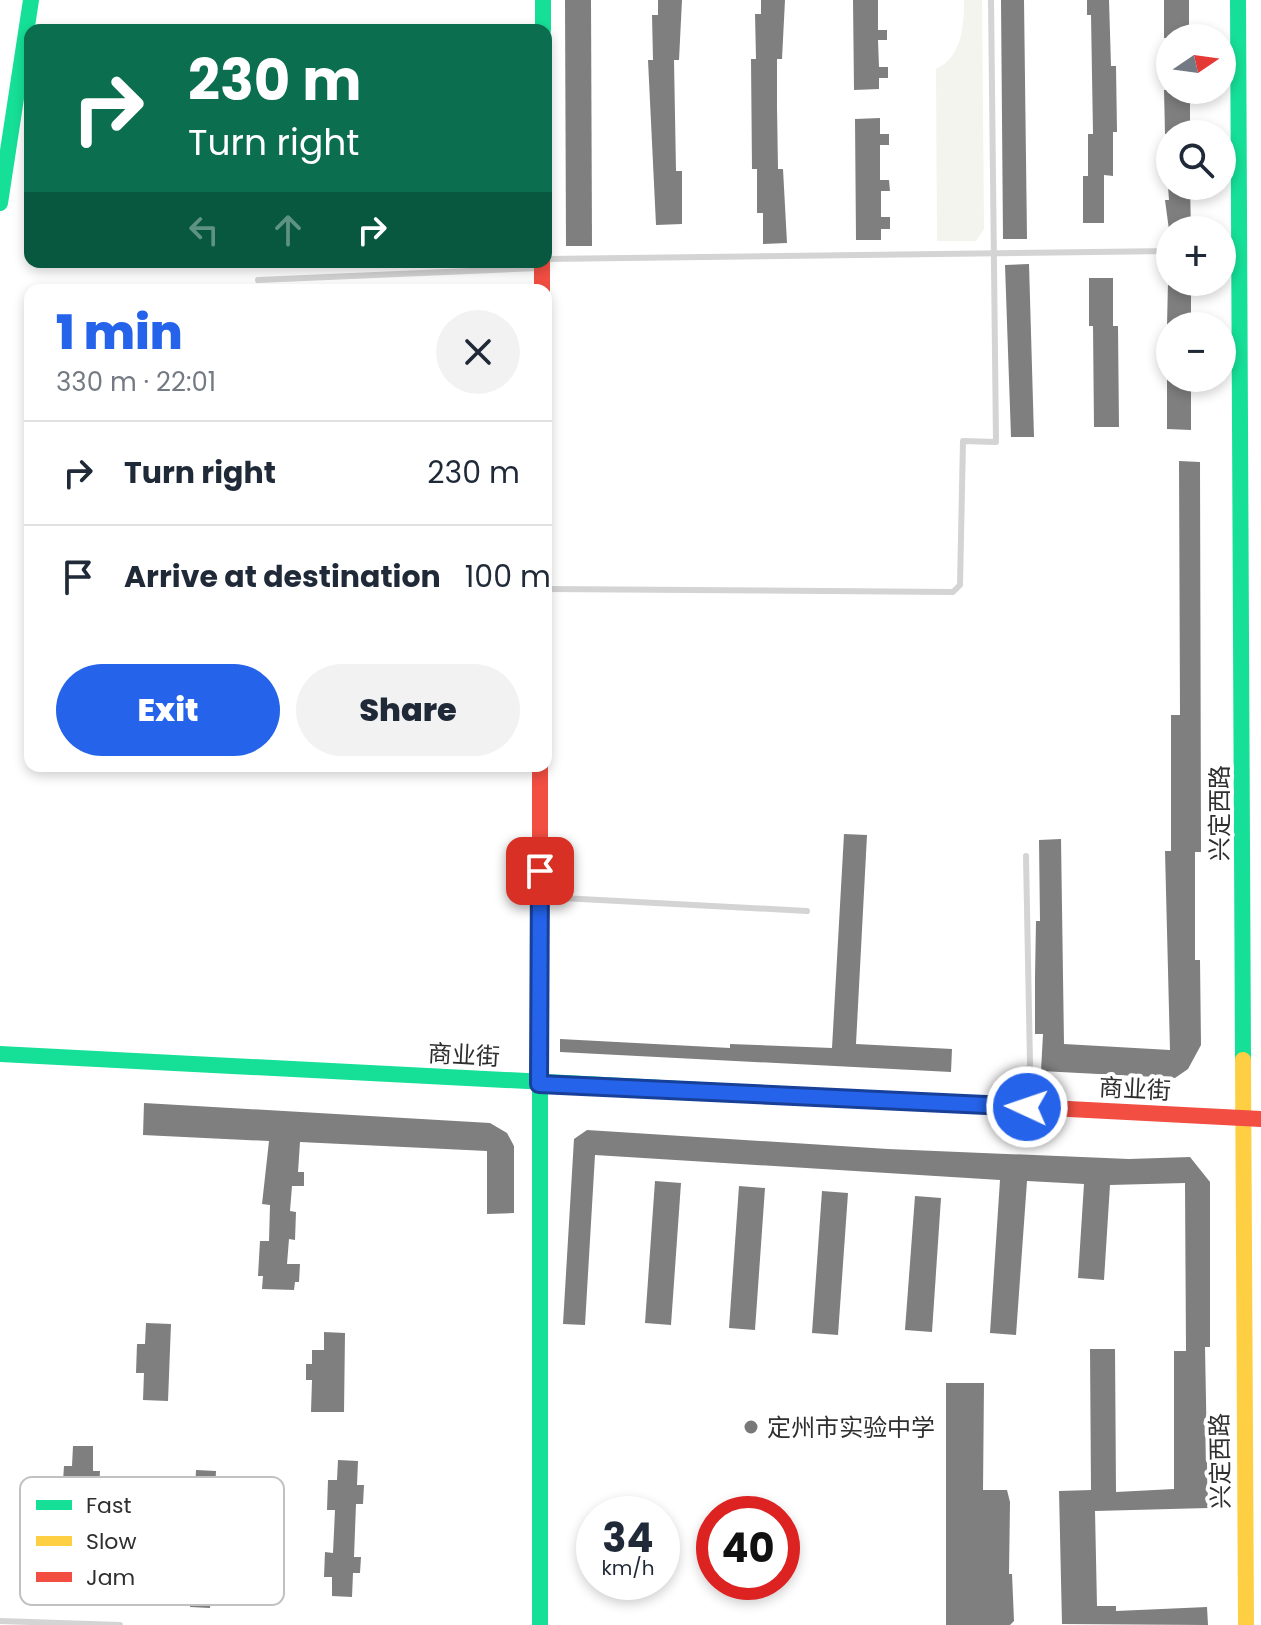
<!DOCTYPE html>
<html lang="en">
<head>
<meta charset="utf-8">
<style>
  :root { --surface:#fff; --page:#f2f2f3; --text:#1f2937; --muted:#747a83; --line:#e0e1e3; --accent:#2563eb }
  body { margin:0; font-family:Poppins,"Noto Sans SC",sans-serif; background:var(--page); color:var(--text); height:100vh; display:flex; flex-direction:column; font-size:30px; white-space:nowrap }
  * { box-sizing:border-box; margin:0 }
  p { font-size:26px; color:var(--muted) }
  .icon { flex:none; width:44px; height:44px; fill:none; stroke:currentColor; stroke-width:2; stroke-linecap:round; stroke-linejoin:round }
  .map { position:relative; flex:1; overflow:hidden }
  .panel { position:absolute; left:24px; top:284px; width:528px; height:488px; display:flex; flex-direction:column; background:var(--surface); border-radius:16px; box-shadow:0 4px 12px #0003 }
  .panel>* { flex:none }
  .hud { position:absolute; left:24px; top:24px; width:528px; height:244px; border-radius:16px; box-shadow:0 4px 12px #0003; background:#0b6e4f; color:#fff; overflow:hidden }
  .needle { width:52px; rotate:77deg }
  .tools { position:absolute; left:1156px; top:24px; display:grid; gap:16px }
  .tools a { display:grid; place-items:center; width:80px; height:80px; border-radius:50%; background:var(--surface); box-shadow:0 4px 12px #0003; font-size:40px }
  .speed { position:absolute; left:576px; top:1496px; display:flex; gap:16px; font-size:40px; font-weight:700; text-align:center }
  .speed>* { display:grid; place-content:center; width:104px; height:104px; border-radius:50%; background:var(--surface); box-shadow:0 4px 12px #0003; line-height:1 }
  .speed small { font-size:20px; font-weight:400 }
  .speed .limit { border:12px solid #d22; background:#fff; color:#111 }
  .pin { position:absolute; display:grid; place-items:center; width:68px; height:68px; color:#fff; margin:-34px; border-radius:16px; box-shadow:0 4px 12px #0006 }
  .me { position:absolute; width:88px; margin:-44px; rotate:273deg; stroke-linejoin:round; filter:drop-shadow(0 0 6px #0008) }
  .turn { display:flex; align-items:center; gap:28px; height:168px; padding:0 32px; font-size:36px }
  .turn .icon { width:104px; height:104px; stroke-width:2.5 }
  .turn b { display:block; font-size:56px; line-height:68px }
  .lanes { display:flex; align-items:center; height:76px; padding:0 32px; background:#0003; justify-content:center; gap:40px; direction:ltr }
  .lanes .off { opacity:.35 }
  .round { display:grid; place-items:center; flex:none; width:84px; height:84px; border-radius:42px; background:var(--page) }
  .headline { display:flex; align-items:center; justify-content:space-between; height:136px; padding:0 32px }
  h1 { font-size:48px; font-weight:800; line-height:60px; color:var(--accent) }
  .button { display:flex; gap:16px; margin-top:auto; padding:16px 32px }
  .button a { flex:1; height:92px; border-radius:48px; background:var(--accent); color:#fff; font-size:32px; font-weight:800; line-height:92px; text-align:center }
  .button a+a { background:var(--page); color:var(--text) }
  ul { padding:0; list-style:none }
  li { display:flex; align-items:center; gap:24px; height:104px; padding:0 32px; border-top:2px solid var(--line) }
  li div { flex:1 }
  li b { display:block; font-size:30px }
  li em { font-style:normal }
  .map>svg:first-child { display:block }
  .green { fill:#f2f4ed }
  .building { fill:#7f7f7f }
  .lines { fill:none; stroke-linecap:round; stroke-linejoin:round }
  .lane { stroke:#d4d4d4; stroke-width:6 }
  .fast { stroke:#16e098; stroke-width:16 }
  .slow { stroke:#ffcf43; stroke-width:16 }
  .jam { stroke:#f24e42; stroke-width:16 }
  .route-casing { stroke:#184099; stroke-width:20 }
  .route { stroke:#2563eb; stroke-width:14 }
  .poi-dot { fill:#787878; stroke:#fff; stroke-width:3 }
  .labels { text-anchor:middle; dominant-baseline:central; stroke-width:8; stroke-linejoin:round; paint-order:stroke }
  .street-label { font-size:24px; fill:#2f2f2f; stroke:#fff }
  .poi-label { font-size:24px; fill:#2f2f2f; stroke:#fff; text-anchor:start }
  .key { fill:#fff; stroke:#c1c1c1; stroke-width:2 }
  .key-label { font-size:22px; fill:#2f2f2f }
</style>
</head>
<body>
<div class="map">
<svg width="1261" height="1625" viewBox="0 0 1261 1625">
  <rect width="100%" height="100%" fill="#fff"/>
  <path class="green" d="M 964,0 L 982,0 L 984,229 L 976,241 L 937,241 L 936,69 C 962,57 964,27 964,0 Z"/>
  <g class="building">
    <path d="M 565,0 L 591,0 L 592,246 L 566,246 Z"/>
    <path d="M 658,0 L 682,0 L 679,60 L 674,60 L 676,171 L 682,171 L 682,224 L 656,225 L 648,60 L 653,60 L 652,15 L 658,15 Z"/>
    <path d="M 761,0 L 785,0 L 782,59 L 777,59 L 777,107 L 778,169 L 783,169 L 787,243 L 763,244 L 763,213 L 757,213 L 757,169 L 752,169 L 751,59 L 756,59 L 755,14 L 761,14 Z"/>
    <path d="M 853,0 L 878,0 L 878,30 L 887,30 L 887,40 L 878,40 L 879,67 L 888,67 L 888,78 L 879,78 L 879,89 L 854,90 Z"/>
    <path d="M 1001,0 L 1024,0 L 1027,239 L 1003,239 Z"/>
    <path d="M 1087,0 L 1109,0 L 1111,66 L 1116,66 L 1117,132 L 1113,132 L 1113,176 L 1104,175 L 1104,223 L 1083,223 L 1083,176 L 1088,176 L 1088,134 L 1093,134 L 1091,15 L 1087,15 Z"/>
    <rect x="1164" y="0" width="25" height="38"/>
    <path d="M 1164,90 L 1190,90 L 1190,134 L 1165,134 Z"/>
    <path d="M 880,118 L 880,134 L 889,134 L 889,145 L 880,145 L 880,180 L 889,180 L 890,191 L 881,191 L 881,217 L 890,217 L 890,229 L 881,229 L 881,240 L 856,240 L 855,119 Z"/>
    <path d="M 1168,186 L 1190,186 L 1191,230 L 1169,230 L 1165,200 L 1169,200 Z"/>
    <path d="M 1029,264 L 1034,437 L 1011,437 L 1005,265 Z"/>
    <path d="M 1089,278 L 1113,278 L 1113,326 L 1118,326 L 1119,427 L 1094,427 L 1093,326 L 1089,326 Z"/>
    <path d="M 1168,282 L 1191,282 L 1191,326 L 1167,326 Z"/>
    <path d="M 1167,378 L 1191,378 L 1191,430 L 1167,429 Z"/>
    <path d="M 1179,461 L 1200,462 L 1201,852 L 1195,852 L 1195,960 L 1200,960 L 1201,1045 L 1188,1069 L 1175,1078 L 1041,1071 L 1043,1034 L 1035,1034 L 1035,977 L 1036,921 L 1040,921 L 1039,840 L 1061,839 L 1064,1044 L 1170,1050 L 1165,851 L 1171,851 L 1171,715 L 1180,715 Z"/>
    <path d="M 844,834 L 867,835 L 856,1044 L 952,1049 L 951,1072 L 560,1052 L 560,1039 L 730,1048 L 730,1044 L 832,1048 Z"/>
    <path d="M 144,1103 L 490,1123 L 507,1133 L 514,1146 L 514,1213 L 487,1214 L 487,1151 L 300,1142 L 298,1172 L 304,1172 L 304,1186 L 292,1186 L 290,1211 L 296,1212 L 295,1240 L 289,1239 L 287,1264 L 300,1264 L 299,1282 L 295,1282 L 294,1290 L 262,1289 L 263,1276 L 258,1276 L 260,1241 L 269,1241 L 270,1205 L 262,1204 L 269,1141 L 143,1135 Z"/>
    <path d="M 587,1130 L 888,1149 L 1129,1159 L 1190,1157 L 1210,1182 L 1210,1347 L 1205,1347 L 1208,1508 L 1095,1511 L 1097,1606 L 1116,1606 L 1116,1611 L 1207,1607 L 1208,1625 L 1062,1624 L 1059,1491 L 1091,1490 L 1090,1349 L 1115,1349 L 1116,1492 L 1174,1489 L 1174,1351 L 1186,1351 L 1185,1183 L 1110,1185 L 1104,1280 L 1078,1278 L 1084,1184 L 1027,1181 L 1016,1335 L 990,1333 L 1000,1180 L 595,1155 L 585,1325 L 563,1324 L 574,1139 Z"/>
    <path d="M 655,1181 L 681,1183 L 671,1325 L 645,1323 Z"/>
    <path d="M 739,1186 L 765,1188 L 755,1330 L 729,1328 Z"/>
    <path d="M 822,1191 L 848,1193 L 838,1335 L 812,1333 Z"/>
    <path d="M 915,1196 L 941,1198 L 932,1332 L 905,1330 Z"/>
    <path d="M 146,1323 L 171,1324 L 168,1401 L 143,1400 L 144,1373 L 136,1373 L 137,1344 L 145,1344 Z"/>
    <path d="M 324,1332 L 345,1333 L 344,1412 L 311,1412 L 312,1380 L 306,1380 L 306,1364 L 312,1364 L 312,1350 L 324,1350 Z"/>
    <path d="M 946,1383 L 984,1383 L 983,1490 L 1007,1490 L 1010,1502 L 1009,1574 L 1012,1574 L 1014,1621 L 1010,1625 L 946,1625 Z"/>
    <path d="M 73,1446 L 93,1446 L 93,1471 L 100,1471 L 99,1490 L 91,1490 L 89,1543 L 96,1543 L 95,1559 L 88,1559 L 87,1583 L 67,1582 L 68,1563 L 59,1563 L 60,1538 L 69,1538 L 71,1496 L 62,1496 L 64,1466 L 72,1466 Z"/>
    <path d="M 338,1460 L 358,1461 L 357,1485 L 364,1485 L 363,1504 L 356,1504 L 354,1557 L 361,1557 L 360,1573 L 353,1573 L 352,1597 L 332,1596 L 332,1577 L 324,1577 L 325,1552 L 333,1553 L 335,1510 L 327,1510 L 328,1480 L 337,1480 Z"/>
    <path d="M 196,1470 L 216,1471 L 215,1495 L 222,1496 L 222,1515 L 215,1515 L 212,1568 L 219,1568 L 218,1584 L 212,1584 L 210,1608 L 190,1607 L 191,1588 L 182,1588 L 183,1563 L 192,1564 L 194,1521 L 185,1521 L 187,1491 L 195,1491 Z"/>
  </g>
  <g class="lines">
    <g class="lane">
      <path d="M 1222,250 L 1236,250"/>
      <path d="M 546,259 L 1170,251"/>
      <path d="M 258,280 L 539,268"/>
      <path d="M 546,589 L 953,592 L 960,585 L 963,441 L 996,442 L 991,0"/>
      <path d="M 1026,856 L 1030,1064 L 1027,1104"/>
      <path d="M 543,897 L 807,911"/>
      <path d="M 0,1621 L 120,1625"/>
    </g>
    <g class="fast">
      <path d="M 543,0 L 543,30"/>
      <path d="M 1238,0 L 1243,1060"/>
      <path d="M 0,203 L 31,0"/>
      <path d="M 540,1034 L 540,1625"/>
      <path d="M 0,1054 L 877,1099"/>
    </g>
    <path class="slow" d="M 1243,1060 L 1246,1625"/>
    <g class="jam">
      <path d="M 542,262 L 542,290"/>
      <path d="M 540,766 L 540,1034"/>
      <path d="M 877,1099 L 1261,1119"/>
    </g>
  </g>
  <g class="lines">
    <g class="route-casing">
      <path id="route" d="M 540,871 L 539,1084 L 1027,1107"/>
    </g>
    <use href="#route" class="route"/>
  </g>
  <circle class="poi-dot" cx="751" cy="1427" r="8"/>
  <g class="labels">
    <g class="street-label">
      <text transform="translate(1219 813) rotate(-90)">兴定西路</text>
      <text transform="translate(464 1055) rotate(3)">商业街</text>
      <text transform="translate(1135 1089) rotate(3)">商业街</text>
      <text transform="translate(1220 1461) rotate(-91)">兴定西路</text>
    </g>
    <g class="poi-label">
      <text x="767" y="1427">定州市实验中学</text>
    </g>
  </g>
  <rect x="20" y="1477" width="264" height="128" rx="12" class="key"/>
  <rect x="36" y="1500" width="36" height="10" fill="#16e098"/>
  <rect x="36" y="1536" width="36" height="10" fill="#ffcf43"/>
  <rect x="36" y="1572" width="36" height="10" fill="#f24e42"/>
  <g class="key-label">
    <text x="86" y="1513">Fast</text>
    <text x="86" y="1549">Slow</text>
    <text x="86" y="1585">Jam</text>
  </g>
</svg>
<div class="tools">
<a><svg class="needle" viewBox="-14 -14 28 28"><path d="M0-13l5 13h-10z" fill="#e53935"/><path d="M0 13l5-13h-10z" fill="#747a83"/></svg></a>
<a><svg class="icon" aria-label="search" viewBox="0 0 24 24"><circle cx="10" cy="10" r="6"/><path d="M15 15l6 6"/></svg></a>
<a>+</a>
<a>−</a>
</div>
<div class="speed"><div>34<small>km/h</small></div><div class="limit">40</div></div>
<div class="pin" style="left:540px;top:871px;background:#d93025"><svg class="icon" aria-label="arrive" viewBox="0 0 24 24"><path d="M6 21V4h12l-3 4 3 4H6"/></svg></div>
<svg class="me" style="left:1027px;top:1107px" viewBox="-20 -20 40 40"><circle r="17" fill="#2563eb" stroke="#fff" stroke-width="3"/><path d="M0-11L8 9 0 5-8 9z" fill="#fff"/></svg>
<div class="hud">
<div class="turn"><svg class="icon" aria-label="right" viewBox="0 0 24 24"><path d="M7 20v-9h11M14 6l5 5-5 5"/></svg><div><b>230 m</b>Turn right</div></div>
<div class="lanes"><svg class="icon off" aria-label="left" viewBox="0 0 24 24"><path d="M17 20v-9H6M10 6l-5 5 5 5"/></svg><svg class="icon off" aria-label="ahead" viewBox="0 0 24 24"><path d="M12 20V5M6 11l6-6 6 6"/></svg><svg class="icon" aria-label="right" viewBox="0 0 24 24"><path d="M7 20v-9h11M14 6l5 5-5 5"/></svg></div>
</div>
<section class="panel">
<div class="headline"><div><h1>1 min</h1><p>330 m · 22:01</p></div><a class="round"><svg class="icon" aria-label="close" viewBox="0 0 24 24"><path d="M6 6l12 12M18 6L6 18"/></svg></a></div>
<ul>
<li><svg class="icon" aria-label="right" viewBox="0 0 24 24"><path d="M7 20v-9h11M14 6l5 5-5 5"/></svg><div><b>Turn right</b></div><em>230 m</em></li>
<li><svg class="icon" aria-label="arrive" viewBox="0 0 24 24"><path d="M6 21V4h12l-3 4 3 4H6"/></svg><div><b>Arrive at destination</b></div><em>100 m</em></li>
</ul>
<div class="button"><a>Exit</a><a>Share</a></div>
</section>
</div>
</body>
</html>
